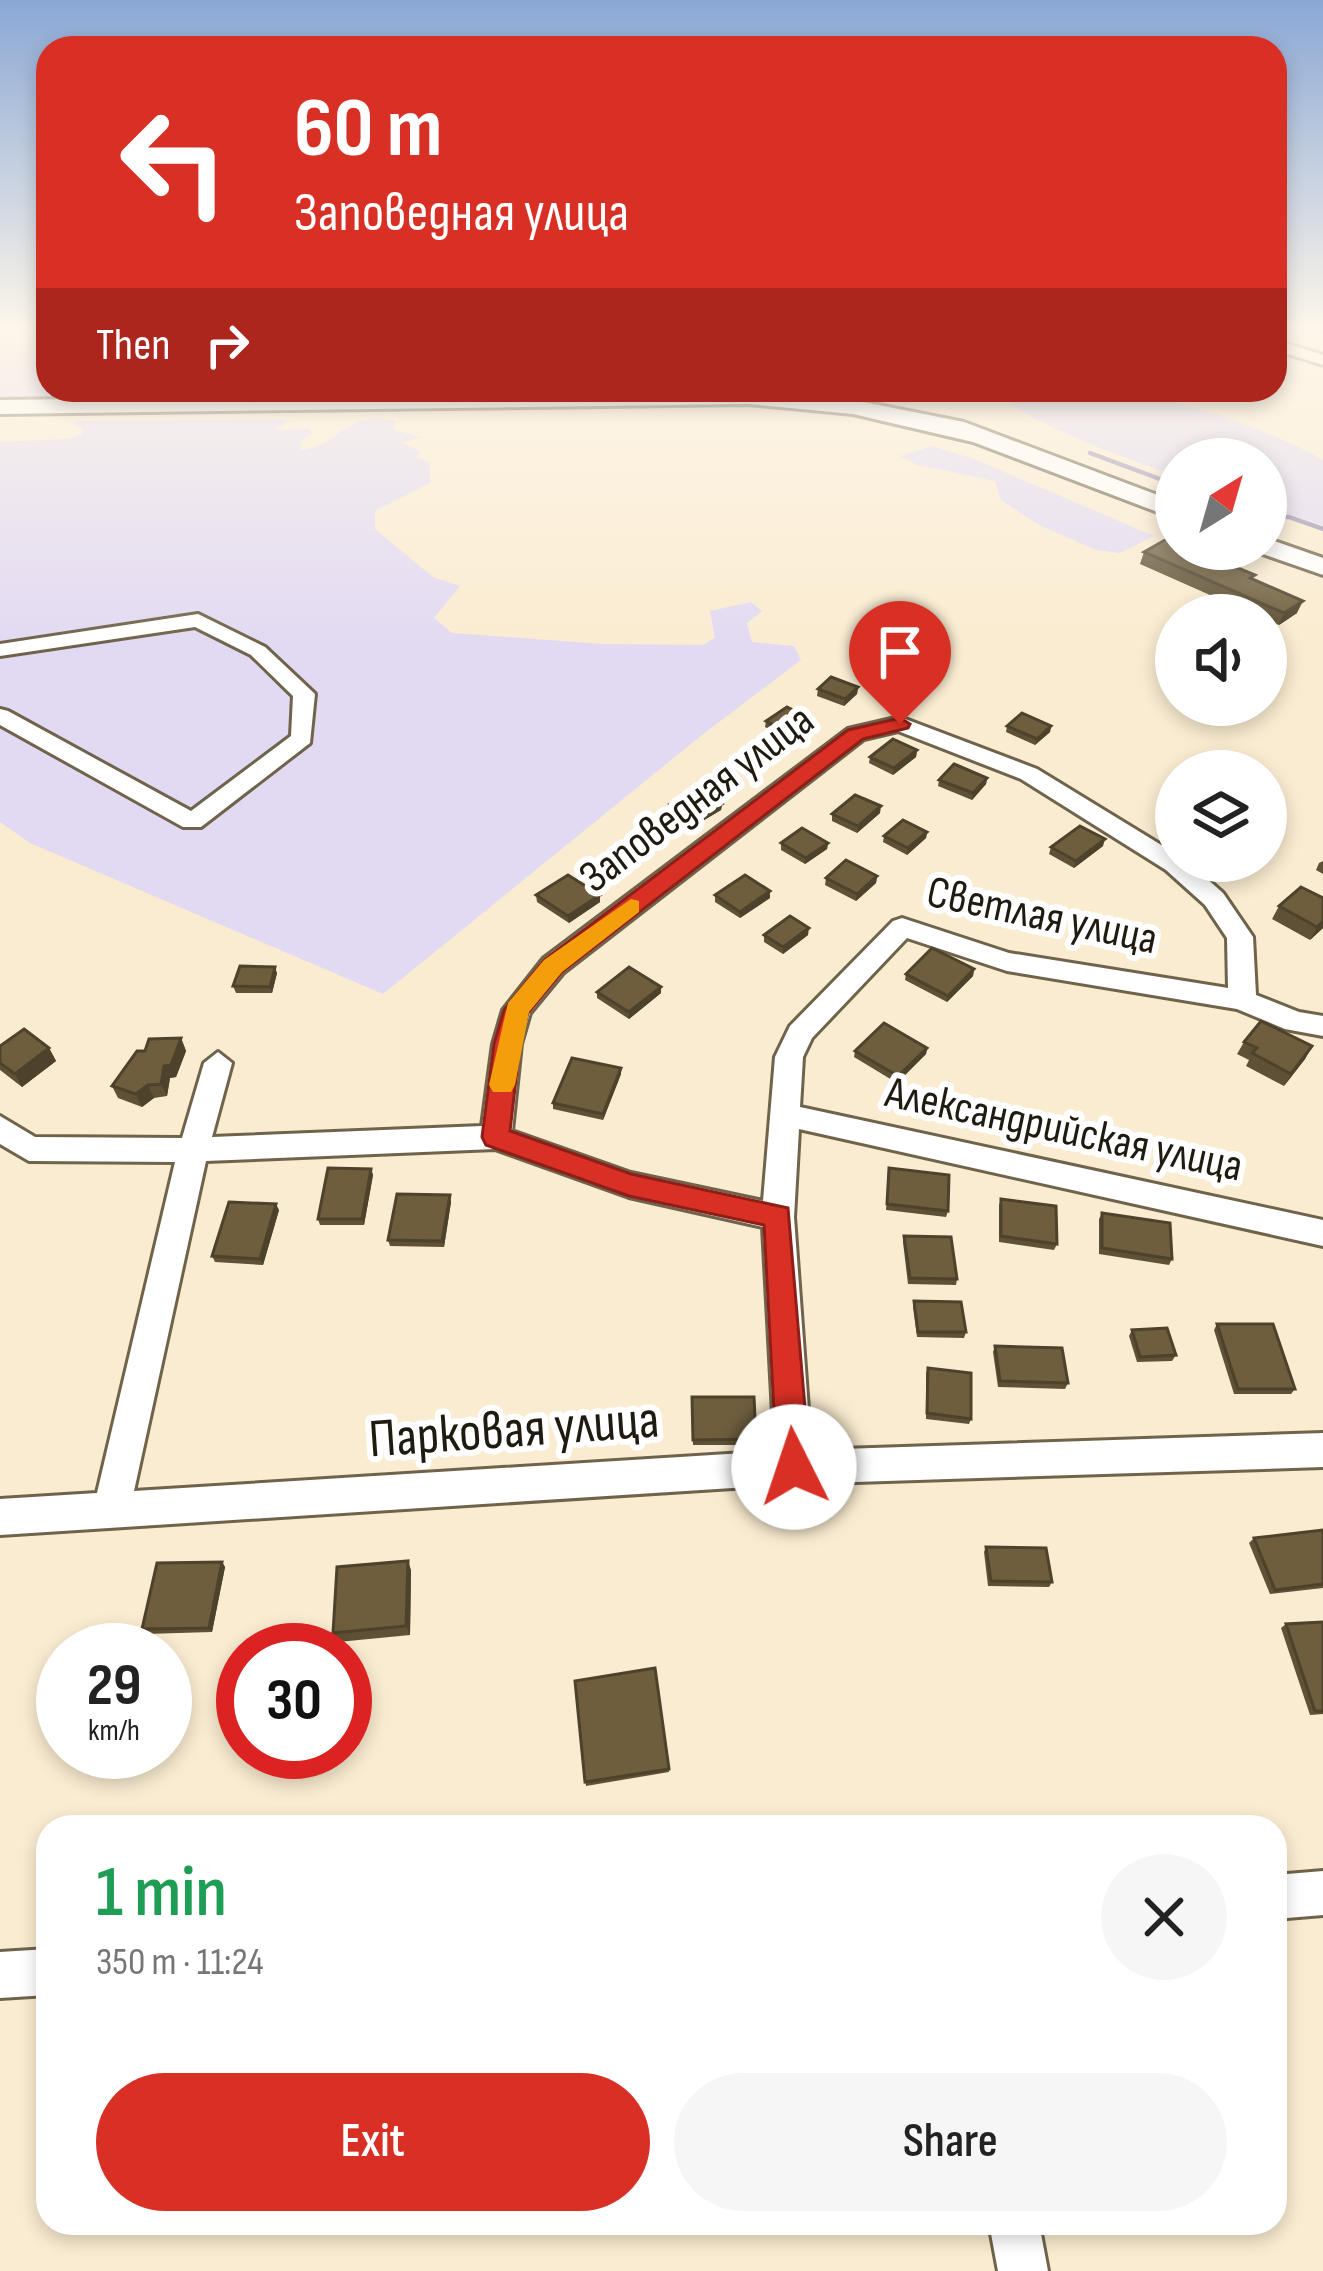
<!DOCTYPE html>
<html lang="en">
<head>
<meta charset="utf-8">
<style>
  :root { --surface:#fff; --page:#f6f6f6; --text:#222; --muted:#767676; --accent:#d93025 }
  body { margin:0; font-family:"Sofia Sans Condensed",sans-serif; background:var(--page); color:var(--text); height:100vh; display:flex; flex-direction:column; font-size:45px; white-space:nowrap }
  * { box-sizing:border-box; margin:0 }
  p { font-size:39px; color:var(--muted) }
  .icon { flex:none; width:66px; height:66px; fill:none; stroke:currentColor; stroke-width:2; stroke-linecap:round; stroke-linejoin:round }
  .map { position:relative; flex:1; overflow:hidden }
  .sheet { position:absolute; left:36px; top:1815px; width:1251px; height:420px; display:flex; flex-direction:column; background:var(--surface); border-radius:36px; box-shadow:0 6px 18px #0003 }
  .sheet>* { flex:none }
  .guide { position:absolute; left:36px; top:36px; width:1251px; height:366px; border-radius:36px; box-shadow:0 6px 18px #0003; background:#d93025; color:#fff; overflow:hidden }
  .needle { width:78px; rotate:37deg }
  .buttons { position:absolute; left:1155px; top:438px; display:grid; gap:24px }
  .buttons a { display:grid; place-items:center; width:132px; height:132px; border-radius:50%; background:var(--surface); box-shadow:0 6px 18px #0003; font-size:60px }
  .speed { position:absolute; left:36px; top:1623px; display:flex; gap:24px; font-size:60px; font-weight:700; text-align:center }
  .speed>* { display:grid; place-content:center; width:156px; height:156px; border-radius:50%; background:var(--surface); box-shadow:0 6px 18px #0003; line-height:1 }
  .speed small { font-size:30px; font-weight:400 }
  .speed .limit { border:18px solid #d22; background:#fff; color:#111 }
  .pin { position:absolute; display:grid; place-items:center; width:102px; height:102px; color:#fff; margin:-123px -51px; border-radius:50% 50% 50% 0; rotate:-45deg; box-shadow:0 0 12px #0007 }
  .pin .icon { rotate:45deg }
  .me { position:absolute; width:132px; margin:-66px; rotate:356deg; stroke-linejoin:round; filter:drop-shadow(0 0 9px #0008) }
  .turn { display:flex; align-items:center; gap:42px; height:252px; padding:0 60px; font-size:54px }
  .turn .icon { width:156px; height:156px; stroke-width:2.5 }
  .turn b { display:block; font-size:84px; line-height:102px }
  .then { display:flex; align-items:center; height:114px; padding:0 60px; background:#0003; gap:24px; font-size:45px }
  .round { display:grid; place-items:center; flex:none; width:126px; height:126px; border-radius:63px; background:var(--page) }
  .overview { display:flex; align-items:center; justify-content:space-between; height:204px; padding:0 60px }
  h1 { font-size:72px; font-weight:600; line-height:90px; color:#1e9e55 }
  .cta { display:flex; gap:24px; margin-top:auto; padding:24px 60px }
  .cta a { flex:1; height:138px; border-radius:72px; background:var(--accent); color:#fff; font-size:48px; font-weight:600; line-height:138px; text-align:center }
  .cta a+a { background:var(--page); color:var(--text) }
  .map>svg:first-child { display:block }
  .green { fill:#e2daf2 }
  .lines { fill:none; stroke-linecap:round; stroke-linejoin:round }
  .stream { stroke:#9e93b5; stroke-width:4.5 }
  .minor-casing { stroke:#6f644b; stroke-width:6 }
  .secondary-casing { stroke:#6f644b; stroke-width:6 }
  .minor { fill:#fff; fill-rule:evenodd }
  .secondary { fill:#fff; fill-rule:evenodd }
  .wall { fill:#5f5135 }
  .shaded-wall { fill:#4d422b }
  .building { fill:#6e5e3e; stroke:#4d422b; stroke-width:3 }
  .route { fill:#d93025; stroke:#8d1f18; stroke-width:3 }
  .slow { fill:#f59e0b }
  .labels { text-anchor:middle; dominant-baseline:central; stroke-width:12; stroke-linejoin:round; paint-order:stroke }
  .street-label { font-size:45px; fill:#201b11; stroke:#fff }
  .near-street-label { font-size:54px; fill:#201b11; stroke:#fff }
</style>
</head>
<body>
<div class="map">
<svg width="1323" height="2271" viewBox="0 0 1323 2271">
  <rect width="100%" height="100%" fill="#faecd1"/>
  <g class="green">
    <path d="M 29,325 L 48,325 L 48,390 L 560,390 L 0,401 L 0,333 Z"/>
    <path d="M 990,390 C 1032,390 1079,384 1121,391 C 1188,402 1264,427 1323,460 L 1323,525 L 1266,508 L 1266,459 L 1176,459 L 1176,476 C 1113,453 1043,430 990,390 Z"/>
    <path d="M 377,418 L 394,421 L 395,430 L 420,437 L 402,443 L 420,451 L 417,457 L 430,463 L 430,483 L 375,511 L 375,529 L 433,577 L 460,586 L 434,618 L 452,633 L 602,644 L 703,645 L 715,638 L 710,611 L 751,602 L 762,611 L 747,623 L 752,642 L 794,646 L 801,660 L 702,735 L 383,994 L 30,843 L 0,822 L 0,442 L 68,439 L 82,434 L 84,429 L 73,423 L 79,421 L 285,419 L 289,421 L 275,430 L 309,429 L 312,433 L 301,441 L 301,450 C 335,447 338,422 377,418 Z"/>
    <path d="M 932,446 L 974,459 L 1154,536 L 1120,553 L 1096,550 L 1039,525 L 1001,500 L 995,481 L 917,465 L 900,456 Z"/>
  </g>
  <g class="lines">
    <g class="stream">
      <path d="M 1090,453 L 1176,485"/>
      <path d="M 1266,517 L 1289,517 L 1323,529"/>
    </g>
    <g class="minor-casing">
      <g id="minor">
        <path d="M 1275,340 L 1323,355 L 1323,365 L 1275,350 Z"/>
        <path d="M 198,614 L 265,647 L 315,694 L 310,743 L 201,827 L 183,827 L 0,725 L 0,709 L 8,711 L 191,811 L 291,736 L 293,696 L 251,655 L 195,627 L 0,656 L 0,644 Z"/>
        <path d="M 900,717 L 1037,769 L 1176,854 L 1176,861 L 1187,861 L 1223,893 L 1253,937 L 1256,995 L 1299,1012 L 1323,1016 L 1323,1036 L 1285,1029 L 1237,1009 L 1007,971 L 907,938 L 812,1038 L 803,1057 L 800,1107 L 1323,1220 L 1323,1246 L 799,1129 L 794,1217 L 811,1450 L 1323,1433 L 1323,1467 L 794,1484 L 0,1535 L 0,1499 L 97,1493 L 175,1162 L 29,1161 L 0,1144 L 0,1116 L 35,1137 L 182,1138 L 204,1063 L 218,1052 L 232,1063 L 212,1137 L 482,1126 L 493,1044 L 503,1010 L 543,959 L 848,729 ZM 898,731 L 1021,779 L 1166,870 L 1205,905 L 1227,938 L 1228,988 L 1009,953 L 902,918 L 893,921 L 790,1026 L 775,1057 L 763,1201 L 631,1173 L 512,1131 L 521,1044 L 530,1013 L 563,973 L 864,739 ZM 495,1149 L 629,1197 L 763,1227 L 775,1451 L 134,1491 L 206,1161 Z"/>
        <path d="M 1323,1871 L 1323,1915 L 1275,1919 L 1275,1875 Z"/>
        <path d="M 48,1949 L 48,1995 L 0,1998 L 0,1952 Z"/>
        <path d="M 989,2223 L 1039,2223 L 1048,2271 L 998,2271 Z"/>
      </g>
    </g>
    <g class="secondary-casing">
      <g id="secondary">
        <path d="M 748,390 L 853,400 L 964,422 L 1176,502 L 1176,519 L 973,442 L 853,414 L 748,404 L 0,414 L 0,400 Z"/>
        <path d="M 1266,538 L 1323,558 L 1323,575 L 1257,552 L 1266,549 Z"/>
      </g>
    </g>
    <use href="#minor" class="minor"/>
    <use href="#secondary" class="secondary"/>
  </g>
  <g class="wall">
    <path d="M 1299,325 L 1323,325 L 1323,333 L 1299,326 Z"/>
    <path d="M 1144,552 L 1253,579 L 1297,613 L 1279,625 L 1266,620 L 1266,615 L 1255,615 L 1140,564 Z"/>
    <path d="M 858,687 L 857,694 L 844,706 L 817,696 L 818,689 Z"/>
    <path d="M 810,718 L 809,725 L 789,739 L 765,727 L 766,721 Z"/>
    <path d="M 1007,726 L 1051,726 L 1050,732 L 1035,745 L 1006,732 Z"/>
    <path d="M 917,750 L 916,757 L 893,775 L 869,763 L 870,757 Z"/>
    <path d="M 987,778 L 986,784 L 972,800 L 938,786 L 939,780 Z"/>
    <path d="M 670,804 L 722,804 L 721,810 L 694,826 L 670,811 Z"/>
    <path d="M 880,813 L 857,833 L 832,821 L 832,814 Z"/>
    <path d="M 927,832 L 926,838 L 907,855 L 883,842 L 884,836 Z"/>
    <path d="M 781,843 L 828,843 L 827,849 L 805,864 L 781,850 Z"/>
    <path d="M 1103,846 L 1074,868 L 1049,854 L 1051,847 Z"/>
    <path d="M 1323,861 L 1323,874 L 1316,870 L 1319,863 Z"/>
    <path d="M 877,876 L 876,883 L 856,901 L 825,885 L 826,878 Z"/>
    <path d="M 770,891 L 770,898 L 740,918 L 715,902 L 715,895 Z"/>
    <path d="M 536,895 L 600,902 L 569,923 L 537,902 Z"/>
    <path d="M 1279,906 L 1323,928 L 1310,940 L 1272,919 Z"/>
    <path d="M 764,935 L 808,935 L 783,954 L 764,942 Z"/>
    <path d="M 974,969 L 973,976 L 947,1002 L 905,980 L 906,974 Z"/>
    <path d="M 277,973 L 272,993 L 236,993 L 233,986 Z"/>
    <path d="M 597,992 L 661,993 L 629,1019 L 597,998 Z"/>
    <path d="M 181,1038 L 186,1051 L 176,1077 L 170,1078 L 167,1096 L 154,1098 L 142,1107 L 118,1098 L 112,1086 L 145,1051 Z"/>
    <path d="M 1244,1042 L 1312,1046 L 1305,1059 L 1284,1086 L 1246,1066 L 1249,1060 L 1237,1054 Z"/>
    <path d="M 0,1046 L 49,1048 L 56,1061 L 22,1087 L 0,1070 Z"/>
    <path d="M 927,1048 L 926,1054 L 897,1083 L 854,1057 L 855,1051 Z"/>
    <path d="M 621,1068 L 621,1074 L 603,1120 L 553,1109 L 553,1103 Z"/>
    <path d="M 889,1168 L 948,1211 L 946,1217 L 886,1210 Z"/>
    <path d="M 371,1169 L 373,1175 L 364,1225 L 320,1225 L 318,1219 Z"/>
    <path d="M 1001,1199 L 1057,1244 L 1054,1250 L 999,1242 L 999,1205 Z"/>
    <path d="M 451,1202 L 444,1247 L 390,1246 L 388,1240 Z"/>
    <path d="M 279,1210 L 263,1265 L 215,1262 L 212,1256 Z"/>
    <path d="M 1102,1213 L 1172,1259 L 1169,1265 L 1099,1254 L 1099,1219 Z"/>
    <path d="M 904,1236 L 957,1279 L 956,1285 L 908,1284 L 903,1242 Z"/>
    <path d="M 914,1301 L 966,1332 L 964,1338 L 917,1337 L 913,1307 Z"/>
    <path d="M 1217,1324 L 1295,1389 L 1291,1394 L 1234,1394 L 1214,1330 Z"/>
    <path d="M 1132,1330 L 1176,1355 L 1172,1361 L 1137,1362 L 1129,1336 Z"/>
    <path d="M 995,1346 L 1068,1383 L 1065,1389 L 998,1387 L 993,1352 Z"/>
    <path d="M 928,1368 L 971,1419 L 969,1424 L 926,1419 L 926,1373 Z"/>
    <path d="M 692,1397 L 756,1439 L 756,1445 L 693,1445 Z"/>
    <path d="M 1323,1530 L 1323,1588 L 1270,1594 L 1249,1543 L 1254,1538 Z"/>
    <path d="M 986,1547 L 1052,1582 L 1049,1587 L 988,1586 L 984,1552 Z"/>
    <path d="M 222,1562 L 225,1567 L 212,1632 L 146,1634 L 142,1629 Z"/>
    <path d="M 411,1570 L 410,1635 L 338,1642 L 333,1633 Z"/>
    <path d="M 1323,1622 L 1323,1714 L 1310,1715 L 1281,1628 L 1286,1624 Z"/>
    <path d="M 655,1668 L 669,1772 L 586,1786 L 575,1681 Z"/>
  </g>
  <g class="shaded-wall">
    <path d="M 1303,601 L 1297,613 L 1279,625 L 1284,613 Z"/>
    <path d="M 858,687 L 857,694 L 844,706 L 845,699 Z"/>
    <path d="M 810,718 L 809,725 L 789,739 L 789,733 Z"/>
    <path d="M 1051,726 L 1050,732 L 1035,745 L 1037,739 Z"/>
    <path d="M 917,750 L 916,757 L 893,775 L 894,768 Z"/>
    <path d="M 987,778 L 986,784 L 972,800 L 973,793 Z"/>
    <path d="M 722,804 L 721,810 L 694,826 L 694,820 Z"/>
    <path d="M 881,806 L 880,813 L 857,833 L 858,826 Z"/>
    <path d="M 927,832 L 926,838 L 907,855 L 908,848 Z"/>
    <path d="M 1105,839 L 1103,846 L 1074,868 L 1076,861 Z"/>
    <path d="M 828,843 L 827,849 L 805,864 L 806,858 Z"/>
    <path d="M 877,876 L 876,883 L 856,901 L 857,894 Z"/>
    <path d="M 770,891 L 770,898 L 740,918 L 740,912 Z"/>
    <path d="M 600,895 L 600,902 L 569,923 L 568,916 Z"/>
    <path d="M 1323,921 L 1323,928 L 1310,940 L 1317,927 Z"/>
    <path d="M 809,928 L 808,935 L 783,954 L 783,947 Z"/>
    <path d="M 275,967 L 277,973 L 272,993 L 270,987 Z"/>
    <path d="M 974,969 L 973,976 L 947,1002 L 948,996 Z"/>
    <path d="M 661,987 L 661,993 L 629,1019 L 629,1012 Z"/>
    <path d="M 181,1038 L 186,1051 L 176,1077 L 170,1078 L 167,1096 L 161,1084 L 164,1066 Z"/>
    <path d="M 1312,1046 L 1305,1059 L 1284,1086 L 1291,1074 Z"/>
    <path d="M 49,1048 L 56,1061 L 22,1087 L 15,1074 Z"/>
    <path d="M 927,1048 L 926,1054 L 897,1083 L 898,1076 Z"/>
    <path d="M 621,1068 L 621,1074 L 603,1120 L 603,1114 Z"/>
    <path d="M 148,1085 L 154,1098 L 142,1107 L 136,1094 Z"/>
    <path d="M 371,1169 L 373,1175 L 364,1225 L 362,1219 Z"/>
    <path d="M 450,1195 L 451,1202 L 444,1247 L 442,1241 Z"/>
    <path d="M 276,1204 L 279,1210 L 263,1265 L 260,1259 Z"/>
    <path d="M 408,1561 L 411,1570 L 410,1635 L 406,1626 Z"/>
    <path d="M 222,1562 L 225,1567 L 212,1632 L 209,1628 Z"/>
  </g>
  <g class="building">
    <path d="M 1167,539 L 1176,542 L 1176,549 L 1192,549 L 1255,575 L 1250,578 L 1303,601 L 1284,613 L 1144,552 Z"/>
    <path d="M 831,677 L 858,687 L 845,699 L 818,689 Z"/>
    <path d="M 787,707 L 810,718 L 789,733 L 766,721 Z"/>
    <path d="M 1022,713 L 1051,726 L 1037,739 L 1007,726 Z"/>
    <path d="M 893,739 L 917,750 L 894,768 L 870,757 Z"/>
    <path d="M 954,764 L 987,778 L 973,793 L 939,780 Z"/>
    <path d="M 698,788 L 722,804 L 694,820 L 670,804 Z"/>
    <path d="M 855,795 L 881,806 L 858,826 L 832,814 Z"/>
    <path d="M 903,820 L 927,832 L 908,848 L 884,836 Z"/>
    <path d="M 1080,826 L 1105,839 L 1076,861 L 1051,847 Z"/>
    <path d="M 802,828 L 828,843 L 806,858 L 781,843 Z"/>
    <path d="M 846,860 L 877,876 L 857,894 L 826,878 Z"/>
    <path d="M 568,875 L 600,895 L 568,916 L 536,895 Z"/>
    <path d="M 745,875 L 770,891 L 740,912 L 715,895 Z"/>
    <path d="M 1301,887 L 1323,898 L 1323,921 L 1317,927 L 1279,906 Z"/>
    <path d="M 790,916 L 809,928 L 783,947 L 764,935 Z"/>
    <path d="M 932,948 L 974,969 L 948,996 L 906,974 Z"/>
    <path d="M 240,966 L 275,967 L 270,987 L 233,986 Z"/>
    <path d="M 629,967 L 661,987 L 629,1012 L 597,992 Z"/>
    <path d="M 1261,1021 L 1312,1046 L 1291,1074 L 1252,1053 L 1257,1048 L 1244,1042 Z"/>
    <path d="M 884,1023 L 927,1048 L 898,1076 L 855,1051 Z"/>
    <path d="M 24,1029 L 49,1048 L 15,1074 L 0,1063 L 0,1046 Z"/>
    <path d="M 181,1038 L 171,1065 L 164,1066 L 161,1084 L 148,1085 L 136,1094 L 112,1086 L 137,1051 L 145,1051 L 149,1039 Z"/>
    <path d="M 572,1058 L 621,1068 L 603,1114 L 553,1103 Z"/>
    <path d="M 328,1168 L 371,1169 L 362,1219 L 318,1219 Z"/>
    <path d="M 889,1168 L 949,1175 L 948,1211 L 887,1204 Z"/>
    <path d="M 397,1194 L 450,1195 L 442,1241 L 388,1240 Z"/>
    <path d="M 1001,1199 L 1056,1206 L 1057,1244 L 1001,1236 Z"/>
    <path d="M 229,1202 L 276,1204 L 260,1259 L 212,1256 Z"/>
    <path d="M 1102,1213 L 1170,1223 L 1172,1259 L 1102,1248 Z"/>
    <path d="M 904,1236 L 951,1237 L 957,1279 L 910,1278 Z"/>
    <path d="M 914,1301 L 961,1302 L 966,1332 L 918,1332 Z"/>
    <path d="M 1217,1324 L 1273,1324 L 1295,1389 L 1238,1389 Z"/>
    <path d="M 1167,1328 L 1176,1355 L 1140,1357 L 1132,1330 Z"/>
    <path d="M 995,1346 L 1062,1348 L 1068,1383 L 1000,1381 Z"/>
    <path d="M 928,1368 L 971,1373 L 971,1419 L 927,1413 Z"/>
    <path d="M 692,1397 L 754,1397 L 756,1439 L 693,1440 Z"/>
    <path d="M 1323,1530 L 1323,1584 L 1275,1590 L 1254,1538 Z"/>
    <path d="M 986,1547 L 1046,1548 L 1052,1582 L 991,1581 Z"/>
    <path d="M 408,1561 L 406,1626 L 333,1633 L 337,1567 Z"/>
    <path d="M 222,1562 L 209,1628 L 142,1629 L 157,1563 Z"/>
    <path d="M 1323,1622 L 1323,1711 L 1315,1711 L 1286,1624 Z"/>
    <path d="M 655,1668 L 669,1769 L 585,1782 L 575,1681 Z"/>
  </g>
  <linearGradient id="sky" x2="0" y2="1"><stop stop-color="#8aa7d4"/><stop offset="0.51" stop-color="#fdf6ea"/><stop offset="1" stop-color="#fdf6ea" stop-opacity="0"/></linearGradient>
  <rect width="1323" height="643" fill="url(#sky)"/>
  <path class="route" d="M 900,718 L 910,724 L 908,728 L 863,739 L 562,972 L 528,1013 L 520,1044 L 510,1131 L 631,1174 L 788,1208 L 810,1467 L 805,1478 L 794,1482 L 782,1478 L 777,1467 L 764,1225 L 629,1196 L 486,1145 L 482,1137 L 494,1044 L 504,1010 L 544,960 L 848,730 Z"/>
  <path class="slow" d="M 631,899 L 639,901 L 639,912 L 562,972 L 529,1012 L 515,1085 L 511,1092 L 493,1092 L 489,1085 L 508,1003 L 544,960 Z"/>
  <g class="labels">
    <g class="street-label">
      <text transform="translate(697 799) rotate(-37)">Заповедная улица</text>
      <text transform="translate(1042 916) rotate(12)">Светлая улица</text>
      <text transform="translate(1064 1130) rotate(12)">Александрийская улица</text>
    </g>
    <g class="near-street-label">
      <text transform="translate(514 1430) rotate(-4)">Парковая улица</text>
    </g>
  </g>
</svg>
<div class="buttons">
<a><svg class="needle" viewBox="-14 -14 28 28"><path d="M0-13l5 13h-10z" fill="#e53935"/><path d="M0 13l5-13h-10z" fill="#767676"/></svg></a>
<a><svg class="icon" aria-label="sound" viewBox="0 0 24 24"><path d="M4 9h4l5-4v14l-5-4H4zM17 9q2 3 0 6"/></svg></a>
<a><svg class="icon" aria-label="layers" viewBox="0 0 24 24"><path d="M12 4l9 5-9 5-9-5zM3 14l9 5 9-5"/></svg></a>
</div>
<div class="speed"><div>29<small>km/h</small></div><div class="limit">30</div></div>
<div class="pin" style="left:900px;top:724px;background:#d93025"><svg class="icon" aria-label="arrive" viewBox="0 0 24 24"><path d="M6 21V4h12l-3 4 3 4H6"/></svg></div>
<svg class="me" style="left:794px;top:1467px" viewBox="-20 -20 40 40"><circle r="19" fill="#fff"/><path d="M0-13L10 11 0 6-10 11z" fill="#d93025"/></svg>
<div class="guide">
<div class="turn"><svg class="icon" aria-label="left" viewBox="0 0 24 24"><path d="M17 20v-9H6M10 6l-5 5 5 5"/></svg><div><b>60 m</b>Заповедная улица</div></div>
<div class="then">Then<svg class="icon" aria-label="right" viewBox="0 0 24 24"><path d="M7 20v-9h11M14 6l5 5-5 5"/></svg></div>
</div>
<section class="sheet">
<div class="overview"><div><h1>1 min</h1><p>350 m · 11:24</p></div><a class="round"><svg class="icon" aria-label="close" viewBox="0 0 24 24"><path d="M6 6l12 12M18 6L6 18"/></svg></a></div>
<div class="cta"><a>Exit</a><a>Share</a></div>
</section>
</div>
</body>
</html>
